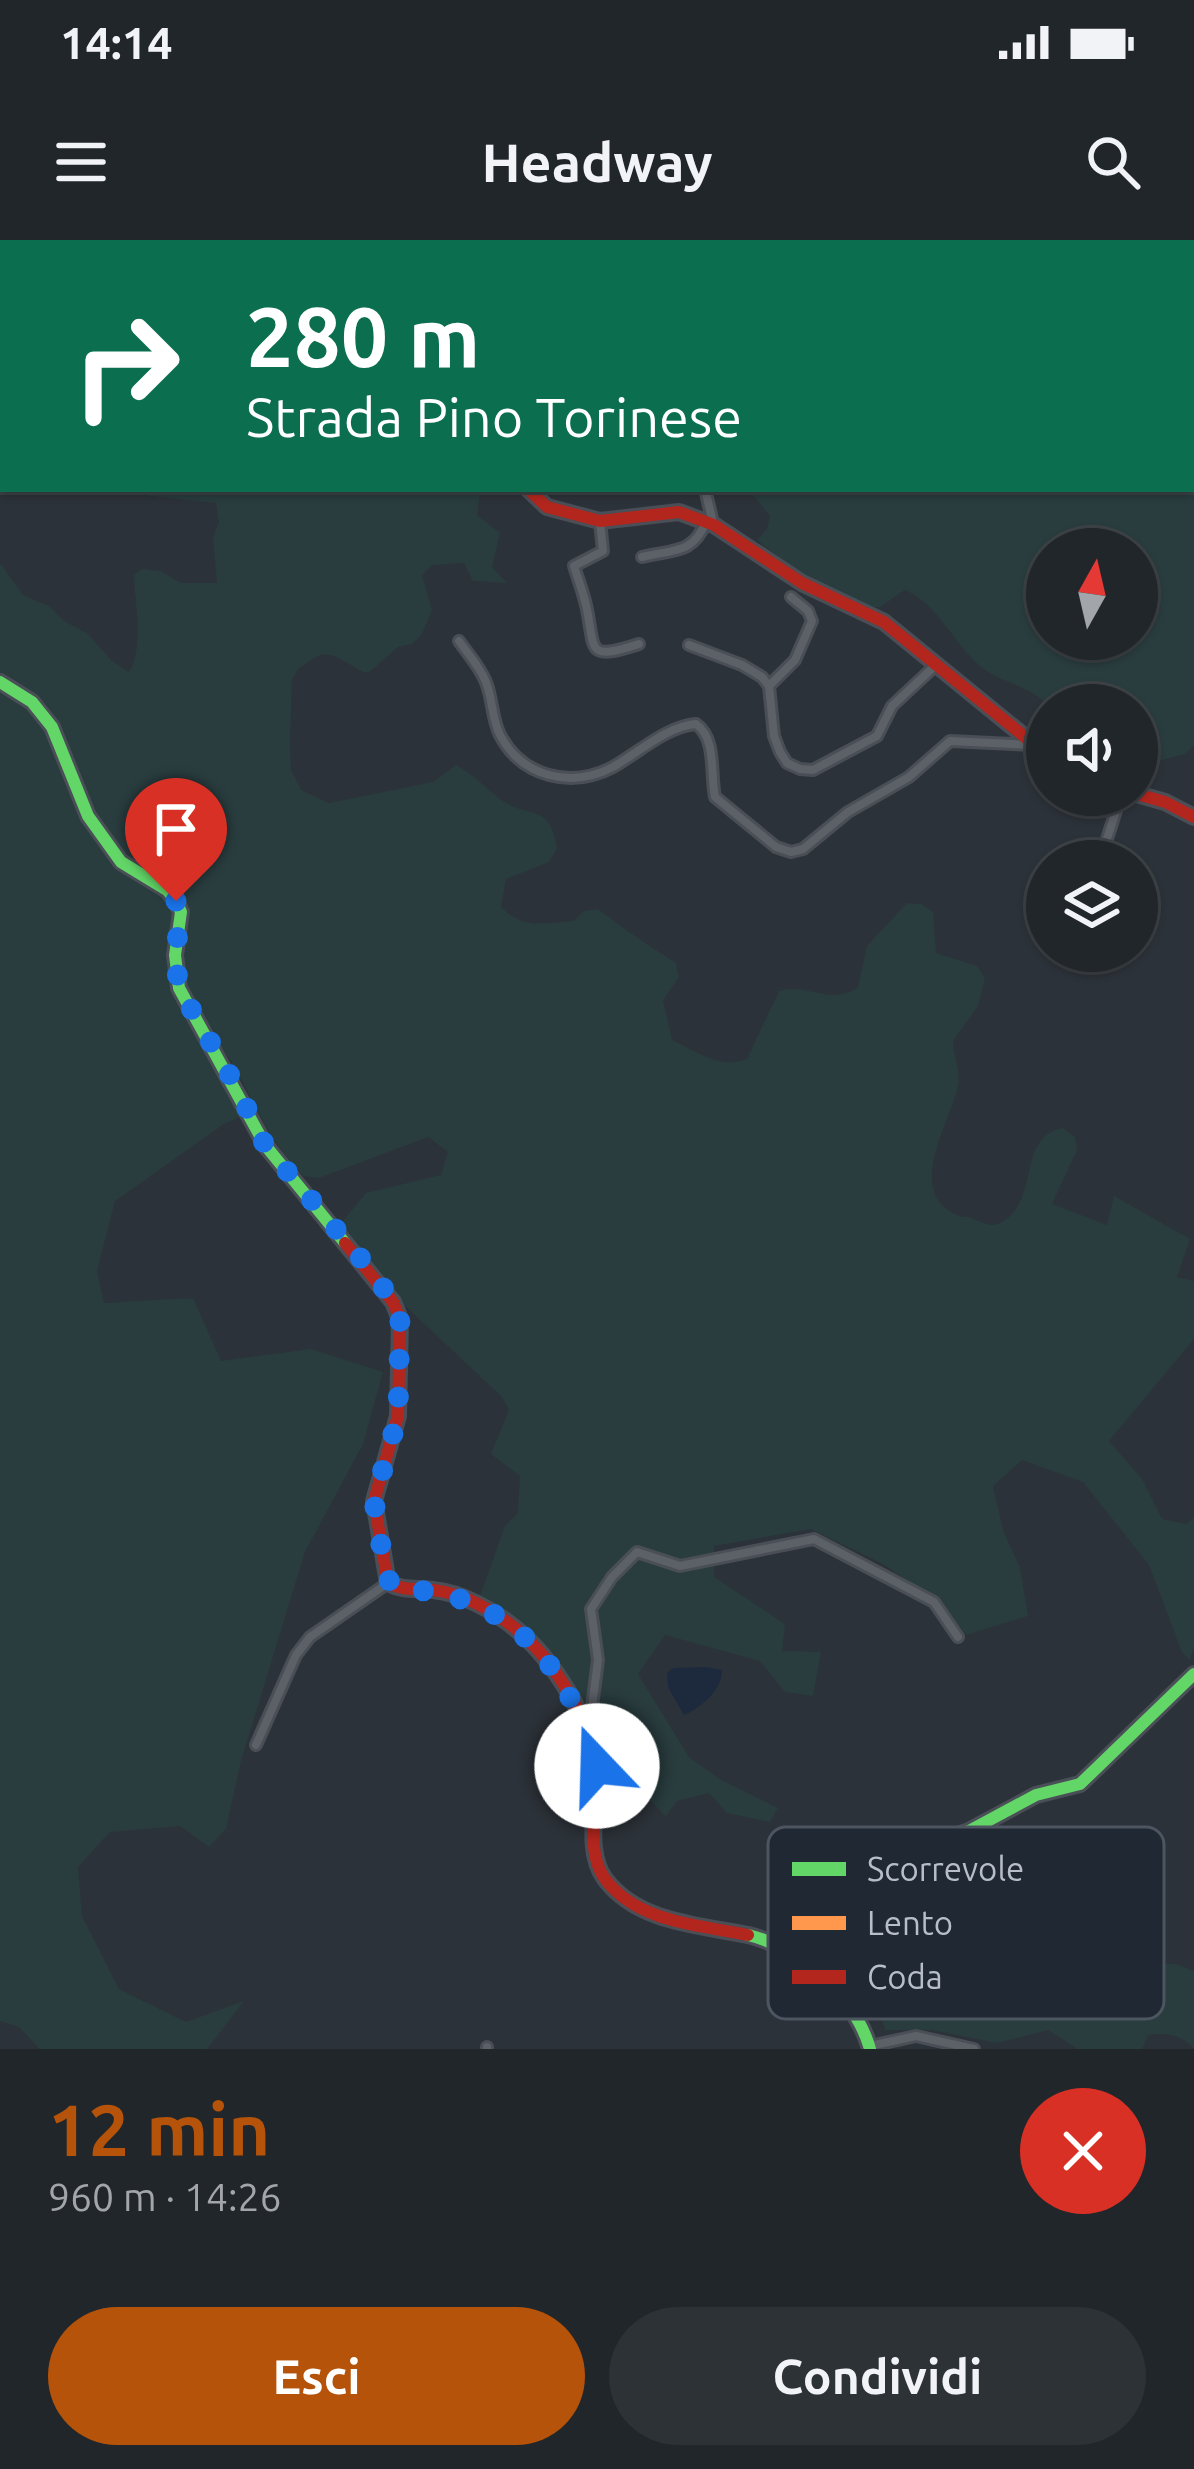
<!DOCTYPE html>
<html lang="it">
<head>
<meta charset="utf-8">
<style>
  :root { --surface:#21262b; --page:#2d3237; --text:#f1f3f6; --muted:#a2a5a9; --line:#3e4347; --accent:#b45309 }
  body { margin:0; font-family:Ubuntu,sans-serif; background:var(--page); color:var(--text); height:100vh; display:flex; flex-direction:column; font-size:45px; white-space:nowrap }
  * { box-sizing:border-box; margin:0 }
  p { font-size:39px; color:var(--muted) }
  .icon { flex:none; width:66px; height:66px; fill:none; stroke:currentColor; stroke-width:2; stroke-linecap:round; stroke-linejoin:round }
  .map { position:relative; height:1809px; overflow:hidden }
  .panel { display:flex; flex-direction:column; background:var(--surface); flex:1 }
  .panel>* { flex:none }
  .hud { position:absolute; left:0px; top:0px; width:1194px; height:252px; box-shadow:0 3px 9px #0004,0 0 0 3px var(--line); background:#0b6e4f; color:#fff; overflow:hidden }
  .needle { width:78px; rotate:8deg }
  .buttons { position:absolute; left:1026px; top:288px; display:grid; gap:24px }
  .buttons a { display:grid; place-items:center; width:132px; height:132px; border-radius:50%; background:var(--surface); box-shadow:0 3px 9px #0004,0 0 0 3px var(--line); font-size:60px }
  .pin { position:absolute; display:grid; place-items:center; width:102px; height:102px; color:#fff; margin:-123px -51px; border-radius:50% 50% 50% 0; rotate:-45deg; box-shadow:0 0 12px #0007 }
  .pin .icon { rotate:45deg }
  .me { position:absolute; width:132px; margin:-66px; rotate:339deg; stroke-linejoin:round; filter:drop-shadow(0 0 9px #0008) }
  .turn { display:flex; align-items:center; gap:42px; height:252px; padding:0 48px; font-size:54px }
  .turn .icon { width:156px; height:156px; stroke-width:2.5 }
  .turn b { display:block; font-size:84px; line-height:102px }
  .round { display:grid; place-items:center; flex:none; width:126px; height:126px; border-radius:63px; background:var(--page) }
  .head { display:flex; align-items:center; justify-content:space-between; height:204px; padding:0 48px }
  h1 { font-size:72px; font-weight:700; line-height:90px; color:var(--accent) }
  .button { display:flex; gap:24px; margin-top:auto; padding:24px 48px }
  .button a { flex:1; height:138px; border-radius:72px; background:var(--accent); color:#fff; font-size:48px; font-weight:700; line-height:138px; text-align:center }
  .button a+a { background:var(--page); color:var(--text) }
  .status { display:flex; justify-content:space-between; align-items:center; height:84px; padding:0 60px; background:var(--surface); direction:ltr }
  .status svg { height:33px; fill:currentColor }
  header { display:flex; justify-content:space-between; align-items:center; height:156px; padding:0 48px; background:var(--surface); font-size:54px; font-weight:700 }
  .map>svg:first-child { display:block }
  .green { fill:#293c3e; fill-rule:evenodd }
  .water { fill:#1d293c }
  .lines { fill:none; stroke-linecap:round; stroke-linejoin:round }
  .stream { stroke:#1d293c; stroke-width:3 }
  .street-casing { stroke:#4a4e56; stroke-width:14 }
  .fast-casing { stroke:#4a4e56; stroke-width:18 }
  .slow-casing { stroke:#4a4e56; stroke-width:18 }
  .jam-casing { stroke:#4a4e56; stroke-width:18 }
  .street { stroke:#5c6067; stroke-width:8 }
  .fast { stroke:#63d668; stroke-width:12 }
  .slow { stroke:#ff974d; stroke-width:12 }
  .jam { stroke:#b3261e; stroke-width:12 }
  .route { stroke:#1a73e8; stroke-width:21; stroke-dasharray:0 37.8 }
  .key { fill:#202833; stroke:#4d5560; stroke-width:3 }
  .key-label { font-size:33px; fill:#b7bec9 }
</style>
</head>
<body>
<div class="status"><b>14:14</b><svg viewBox="0 0 49 12"><path d="M0 12V9h3v3zM5 12V6h3v6zM10 12V3h3v9zM15 12V0h3v12zM26 1h20v11H26zM47 4h2v5h-2z"/></svg></div>
<header><svg class="icon" aria-label="menu" viewBox="0 0 24 24"><path d="M4 6h16M4 12h16M4 18h16"/></svg>Headway<svg class="icon" aria-label="search" viewBox="0 0 24 24"><circle cx="10" cy="10" r="6"/><path d="M15 15l6 6"/></svg></header>
<div class="map">
<svg width="1194" height="1809" viewBox="0 0 1194 1809">
  <rect width="100%" height="100%" fill="#2c3239"/>
  <g class="green">
    <path d="M 0,0 L 397,0 L 3,3 L 3,170 Z"/>
    <path d="M 612,0 L 1194,0 L 1194,505 L 1185,514 L 1154,522 L 1145,545 L 1137,543 L 1137,465 L 1047,465 C 1030,445 1000,443 980,426 C 953,403 938,364 905,350 L 880,367 L 873,367 L 808,340 L 757,300 L 767,289 L 770,276 L 748,249 L 1191,249 L 1191,3 ZM 1047,309 L 1137,309 L 1137,399 L 1047,399 Z"/>
    <path d="M 144,249 L 475,249 L 480,253 L 477,275 L 500,293 L 492,327 L 507,343 L 473,341 L 464,323 L 432,325 L 422,335 L 432,370 L 422,394 L 412,404 L 398,407 L 368,433 C 352,430 336,409 318,416 C 311,419 305,425 299,428 L 292,440 L 290,501 L 291,530 L 301,550 L 329,563 L 433,542 L 456,525 C 474,534 487,550 503,561 C 531,579 551,563 557,609 L 549,622 L 506,639 L 501,667 C 524,690 544,683 574,681 L 584,671 L 598,669 C 624,689 649,706 676,723 L 679,737 L 663,760 L 672,800 C 696,811 721,830 747,819 L 779,751 C 808,743 832,766 858,747 L 867,706 L 907,663 L 921,664 L 933,672 L 936,713 L 977,726 L 985,738 L 978,766 L 953,801 C 953,818 961,829 958,846 C 951,880 905,951 955,974 C 970,981 958,973 973,979 C 983,982 989,988 1000,983 C 1042,961 1015,897 1063,888 L 1075,897 L 1077,910 L 1052,964 L 1107,985 L 1114,956 L 1190,999 L 1177,1037 L 1194,1041 L 1194,1099 L 1109,1201 L 1142,1239 L 1162,1279 L 1186,1284 L 1194,1278 L 1194,1407 L 1190,1420 L 1182,1412 L 1149,1325 L 1083,1242 L 1022,1220 L 993,1246 L 1003,1290 L 1020,1328 L 1028,1376 L 966,1395 L 942,1364 L 883,1324 L 811,1289 L 714,1306 L 714,1337 L 785,1384 L 782,1411 L 821,1412 L 813,1456 L 785,1452 L 760,1421 L 665,1395 L 638,1434 L 689,1517 L 721,1540 L 778,1568 L 770,1582 L 727,1573 L 709,1553 L 677,1561 L 666,1576 L 644,1554 L 647,1536 L 608,1475 L 584,1473 L 554,1414 L 509,1377 L 479,1359 L 505,1286 L 518,1273 L 520,1236 L 491,1214 L 509,1170 L 502,1157 L 401,1062 L 341,983 L 366,953 L 441,935 L 448,912 L 428,897 L 319,938 L 303,936 C 268,897 263,881 240,837 C 224,805 194,777 184,743 C 176,718 191,695 186,670 C 180,638 133,629 114,604 C 63,536 84,485 0,435 L 0,323 L 23,355 L 49,366 L 64,381 L 87,393 L 112,421 L 129,432 C 144,409 135,362 134,335 L 142,329 L 160,331 L 181,343 L 217,343 L 213,298 L 219,282 L 216,263 L 144,255 Z"/>
    <path d="M 0,447 C 74,495 62,556 113,621 C 129,640 158,643 172,664 C 182,680 166,722 173,745 C 177,759 188,773 195,786 C 212,815 229,844 242,876 L 224,884 L 115,961 L 97,1031 L 104,1063 L 193,1058 L 221,1121 L 311,1109 L 383,1132 L 363,1204 L 305,1312 L 241,1521 L 226,1589 L 209,1607 L 180,1586 L 110,1592 L 78,1627 L 82,1676 L 119,1749 L 186,1782 L 244,1761 L 207,1809 L 40,1809 L 19,1787 L 0,1781 Z"/>
    <path d="M 854,1637 L 872,1695 L 896,1688 L 914,1742 L 1011,1721 L 1087,1734 L 1116,1721 L 1176,1724 L 1194,1731 L 1194,1809 C 1183,1795 1166,1792 1148,1795 L 1142,1809 L 1078,1809 L 1048,1790 L 998,1803 L 931,1790 L 885,1790 L 877,1761 L 864,1765 C 850,1724 846,1684 831,1644 Z"/>
  </g>
  <path class="water" d="M 707,1427 L 722,1430 C 722,1451 701,1467 684,1475 L 668,1447 L 667,1433 L 673,1428 Z"/>
  <g class="lines">
    <path class="stream" d="M 1191,116 L 1194,120"/>
    <g class="street-casing">
      <g id="street">
        <path d="M 562,0 L 563,3"/>
        <path d="M 705,249 L 713,283"/>
        <path d="M 600,281 L 603,311 L 574,326 C 578,339 583,352 586,365 C 596,409 584,422 639,404"/>
        <path d="M 642,317 C 674,309 692,315 706,282"/>
        <path d="M 459,401 C 468,414 479,426 485,440 C 493,457 491,477 500,495 C 522,537 571,549 613,527 C 638,513 667,486 696,484 C 717,499 710,533 715,557 L 776,607 L 791,612 L 803,609 L 848,572 L 909,537 L 950,501 L 1031,505"/>
        <path d="M 689,405 L 742,425 L 762,437 L 769,446 L 774,496 L 780,512 L 787,523 L 800,529 L 813,530 L 877,496 L 892,466 L 936,425"/>
        <path d="M 769,446 L 795,420 L 812,381 L 808,371 L 791,357"/>
        <path d="M 1100,621 L 1121,555"/>
        <path d="M 1068,712 L 1069,711"/>
        <path d="M 588,1498 L 598,1420 L 591,1369 L 612,1337 L 637,1312 L 680,1326 L 814,1299 L 934,1362 L 958,1397"/>
        <path d="M 256,1505 L 296,1415 L 310,1397 L 388,1343"/>
        <path d="M 870,1806 L 916,1796 L 974,1809"/>
        <path d="M 487,1809 L 487,1807"/>
      </g>
    </g>
    <g class="fast-casing">
      <g id="fast">
        <path d="M 0,173 L 3,173"/>
        <path d="M 0,442 L 32,462 L 52,487 L 88,576 L 121,622 L 167,650 L 176,661 L 181,672 L 175,715 L 179,748 L 265,905 L 345,1003"/>
        <path d="M 748,1695 C 798,1707 856,1758 870,1809"/>
        <path d="M 857,1775 L 842,1721 L 840,1683 L 821,1655 L 822,1644 L 969,1591 L 1036,1555 L 1080,1544 L 1194,1434"/>
      </g>
    </g>
    <g class="slow-casing">
      <path id="slow" d="M 425,3 L 430,0"/>
    </g>
    <g class="jam-casing">
      <g id="jam">
        <path d="M 528,249 L 547,267 L 600,281 L 679,272 L 714,285 L 802,343 L 884,382 L 1047,515"/>
        <path d="M 1137,554 L 1165,562 L 1194,577"/>
        <path d="M 345,1003 L 393,1062 L 400,1079 L 398,1176 L 374,1261 L 388,1343 C 403,1351 417,1348 433,1350 C 462,1353 493,1370 516,1389 C 554,1420 592,1481 596,1531 C 598,1565 584,1610 605,1639 C 638,1683 700,1685 748,1695"/>
      </g>
    </g>
    <use href="#street" class="street"/>
    <use href="#fast" class="fast"/>
    <use href="#slow" class="slow"/>
    <use href="#jam" class="jam"/>
  </g>
  <g class="lines">
    <path class="route" d="M 176,661 L 181,672 L 175,715 L 179,748 L 235,844 L 265,905 L 379,1040 L 400,1078 L 398,1176 L 374,1261 L 386,1337 L 397,1349 C 508,1350 568,1425 597,1526"/>
  </g>
  <rect x="768" y="1587" width="396" height="192" rx="18" class="key"/>
  <rect x="792" y="1622" width="54" height="14" fill="#63d668"/>
  <rect x="792" y="1676" width="54" height="14" fill="#ff974d"/>
  <rect x="792" y="1730" width="54" height="14" fill="#b3261e"/>
  <g class="key-label">
    <text x="867" y="1641">Scorrevole</text>
    <text x="867" y="1695">Lento</text>
    <text x="867" y="1749">Coda</text>
  </g>
</svg>
<div class="buttons">
<a><svg class="needle" viewBox="-14 -14 28 28"><path d="M0-13l5 13h-10z" fill="#e53935"/><path d="M0 13l5-13h-10z" fill="#a2a5a9"/></svg></a>
<a><svg class="icon" aria-label="sound" viewBox="0 0 24 24"><path d="M4 9h4l5-4v14l-5-4H4zM17 9q2 3 0 6"/></svg></a>
<a><svg class="icon" aria-label="layers" viewBox="0 0 24 24"><path d="M12 4l9 5-9 5-9-5zM3 14l9 5 9-5"/></svg></a>
</div>
<div class="pin" style="left:176px;top:661px;background:#d93025"><svg class="icon" aria-label="arrive" viewBox="0 0 24 24"><path d="M6 21V4h12l-3 4 3 4H6"/></svg></div>
<svg class="me" style="left:597px;top:1526px" viewBox="-20 -20 40 40"><circle r="19" fill="#fff"/><path d="M0-13L10 11 0 6-10 11z" fill="#1a73e8"/></svg>
<div class="hud">
<div class="turn"><svg class="icon" aria-label="right" viewBox="0 0 24 24"><path d="M7 20v-9h11M14 6l5 5-5 5"/></svg><div><b>280 m</b>Strada Pino Torinese</div></div>
</div>
</div>
<section class="panel">
<div class="head"><div><h1>12 min</h1><p>960 m · 14:26</p></div><a class="round" style="background:#d93025;color:#fff"><svg class="icon" aria-label="close" viewBox="0 0 24 24"><path d="M6 6l12 12M18 6L6 18"/></svg></a></div>
<div class="button"><a>Esci</a><a>Condividi</a></div>
</section>
</body>
</html>
